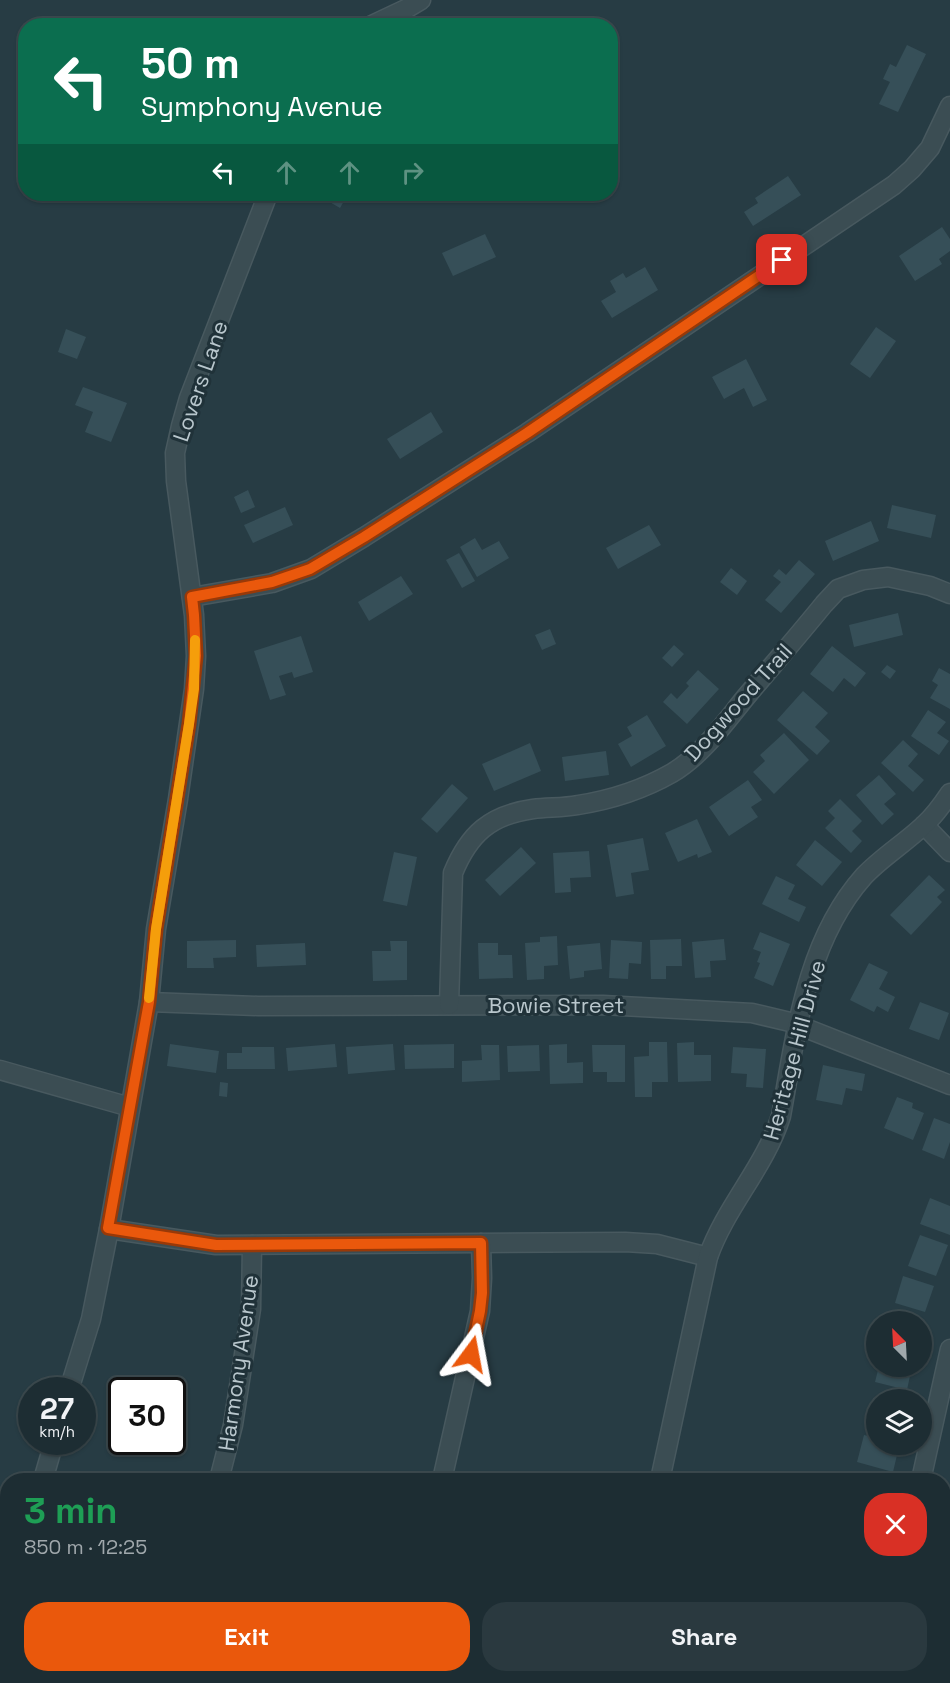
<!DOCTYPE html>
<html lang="en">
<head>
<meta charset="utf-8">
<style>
  :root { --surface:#1d2d33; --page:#2a393f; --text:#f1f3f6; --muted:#a0a8ac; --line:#3b494e; --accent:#ea580c }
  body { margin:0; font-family:"Space Grotesk",sans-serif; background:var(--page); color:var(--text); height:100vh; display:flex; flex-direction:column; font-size:22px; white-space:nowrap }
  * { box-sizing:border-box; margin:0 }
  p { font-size:20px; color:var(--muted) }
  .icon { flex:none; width:33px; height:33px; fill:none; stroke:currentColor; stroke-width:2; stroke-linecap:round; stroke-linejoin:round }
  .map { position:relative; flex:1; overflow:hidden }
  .side { position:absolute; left:0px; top:1473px; width:951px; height:210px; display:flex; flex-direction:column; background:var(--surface); border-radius:24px 24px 0 0; box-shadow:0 2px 4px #0004,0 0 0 2px var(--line) }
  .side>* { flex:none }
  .top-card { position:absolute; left:18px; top:18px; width:600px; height:183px; border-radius:24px; box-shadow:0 2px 4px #0004,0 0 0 2px var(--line); background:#0b6e4f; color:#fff; overflow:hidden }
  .needle { width:39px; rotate:336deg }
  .buttons { position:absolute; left:866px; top:1311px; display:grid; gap:12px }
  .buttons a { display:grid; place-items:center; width:66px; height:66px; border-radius:50%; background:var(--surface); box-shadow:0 2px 4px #0004,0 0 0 2px var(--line); font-size:30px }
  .speed { position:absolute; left:18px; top:1377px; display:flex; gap:12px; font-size:30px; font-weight:700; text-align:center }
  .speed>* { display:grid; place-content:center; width:78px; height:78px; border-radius:50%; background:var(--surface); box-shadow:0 2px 4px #0004,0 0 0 2px var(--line); line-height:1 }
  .speed small { font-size:15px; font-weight:400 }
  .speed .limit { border:3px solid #111; border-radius:9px; background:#fff; color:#111 }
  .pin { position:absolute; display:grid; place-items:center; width:51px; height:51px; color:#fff; margin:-26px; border-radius:12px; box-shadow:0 3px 9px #0006 }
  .me { position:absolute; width:66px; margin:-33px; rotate:13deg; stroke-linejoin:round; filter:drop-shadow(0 0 4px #0008) }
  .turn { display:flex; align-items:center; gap:21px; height:126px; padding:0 24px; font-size:27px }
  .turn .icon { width:78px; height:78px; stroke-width:2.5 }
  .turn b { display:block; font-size:42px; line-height:51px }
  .lanes { display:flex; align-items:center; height:57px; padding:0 24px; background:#0003; justify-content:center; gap:30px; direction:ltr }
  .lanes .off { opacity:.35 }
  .round { display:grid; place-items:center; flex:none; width:63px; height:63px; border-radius:24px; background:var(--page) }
  .head { display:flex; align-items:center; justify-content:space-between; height:102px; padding:0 24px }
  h1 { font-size:36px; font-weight:700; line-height:45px; color:#1e9e55 }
  .button { display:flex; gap:12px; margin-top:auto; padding:12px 24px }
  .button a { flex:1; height:69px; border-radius:24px; background:var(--accent); color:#fff; font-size:24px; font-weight:700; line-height:69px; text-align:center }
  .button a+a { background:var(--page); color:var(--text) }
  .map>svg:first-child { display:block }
  .building { fill:#364f58 }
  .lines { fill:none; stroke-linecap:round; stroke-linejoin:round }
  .minor-casing { stroke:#48595f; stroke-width:21 }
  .minor { stroke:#3b4d53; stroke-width:18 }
  .route-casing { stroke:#983908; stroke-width:15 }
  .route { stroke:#ea580c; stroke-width:10 }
  .slow { stroke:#f59e0b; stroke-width:10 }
  .labels { text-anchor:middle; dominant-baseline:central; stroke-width:6; stroke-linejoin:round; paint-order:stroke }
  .street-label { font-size:22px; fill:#b9c7cd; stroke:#203239 }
</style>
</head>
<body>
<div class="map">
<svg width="950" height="1683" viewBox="0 0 950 1683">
  <rect width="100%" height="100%" fill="#273c44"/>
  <g class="building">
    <path d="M 907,45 L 926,54 L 898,112 L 879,104 L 890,82 L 883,79 L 890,64 L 896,67 Z"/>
    <path d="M 788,176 L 801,195 L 753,226 L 744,212 L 758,203 L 755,198 Z"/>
    <path d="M 316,194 L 348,194 L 340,208 Z"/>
    <path d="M 942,227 L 950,239 L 950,251 L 939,259 L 942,264 L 915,281 L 899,256 Z"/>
    <path d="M 485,234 L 496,257 L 453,276 L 442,253 Z"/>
    <path d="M 645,267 L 658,290 L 612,318 L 601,301 L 616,292 L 610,281 L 623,273 L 626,278 Z"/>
    <path d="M 876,327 L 896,341 L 870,378 L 850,364 Z"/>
    <path d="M 66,329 L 86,337 L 77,359 L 58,352 Z"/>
    <path d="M 746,359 L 767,400 L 753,407 L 744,388 L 724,399 L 712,377 Z"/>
    <path d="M 83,387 L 127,403 L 111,442 L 85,432 L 93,412 L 75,405 Z"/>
    <path d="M 431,412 L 443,432 L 400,459 L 387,439 Z"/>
    <path d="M 248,490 L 255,507 L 241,513 L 234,497 Z"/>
    <path d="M 892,505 L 936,515 L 931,538 L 887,528 Z"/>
    <path d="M 285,507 L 293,525 L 253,543 L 244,525 Z"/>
    <path d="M 871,521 L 879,541 L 833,561 L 825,541 Z"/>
    <path d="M 649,525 L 661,545 L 618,569 L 606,548 Z"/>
    <path d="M 475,538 L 482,550 L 499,541 L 509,558 L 477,577 L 460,547 Z"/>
    <path d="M 459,553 L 475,581 L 462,588 L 446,560 Z"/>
    <path d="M 799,560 L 815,574 L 781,613 L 765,600 L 781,582 L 773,576 L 779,569 L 786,575 Z"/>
    <path d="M 731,568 L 747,581 L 737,595 L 720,582 Z"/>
    <path d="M 401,576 L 413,594 L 369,621 L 358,602 Z"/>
    <path d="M 898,613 L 903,635 L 854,647 L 849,625 Z"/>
    <path d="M 550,629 L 556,644 L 542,650 L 535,635 Z"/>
    <path d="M 301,636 L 313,672 L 294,678 L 292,672 L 279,676 L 286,695 L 270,700 L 254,651 Z"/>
    <path d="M 674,645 L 684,654 L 672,667 L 662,658 Z"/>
    <path d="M 832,646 L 866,673 L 855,687 L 844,678 L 833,692 L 810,674 Z"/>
    <path d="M 887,665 L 896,671 L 890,679 L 881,672 Z"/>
    <path d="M 939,668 L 950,674 L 950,709 L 930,698 L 938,685 L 932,681 Z"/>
    <path d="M 698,670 L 719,689 L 687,724 L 663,702 L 671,693 L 677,699 L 689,686 L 686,683 Z"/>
    <path d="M 803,691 L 828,713 L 815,727 L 830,741 L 817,755 L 777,720 Z"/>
    <path d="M 928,710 L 946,722 L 937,733 L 949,741 L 939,755 L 911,736 Z"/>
    <path d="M 647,715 L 666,746 L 631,767 L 618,744 L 632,736 L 627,727 Z"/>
    <path d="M 784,733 L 809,760 L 774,794 L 753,772 L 765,761 L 760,755 Z"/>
    <path d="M 903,740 L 918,754 L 908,766 L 924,780 L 913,792 L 881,763 Z"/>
    <path d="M 530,743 L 541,771 L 494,791 L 482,764 Z"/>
    <path d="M 606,751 L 609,775 L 565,781 L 562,757 Z"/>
    <path d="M 879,775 L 896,794 L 884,804 L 894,814 L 882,825 L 856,795 Z"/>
    <path d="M 748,780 L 762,800 L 751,807 L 758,817 L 729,836 L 709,807 Z"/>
    <path d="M 452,784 L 468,798 L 437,833 L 421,819 Z"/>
    <path d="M 840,799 L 862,821 L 852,831 L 862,841 L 851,853 L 825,828 L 835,818 L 828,811 Z"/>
    <path d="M 697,819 L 712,852 L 698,858 L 697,854 L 678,862 L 665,833 Z"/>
    <path d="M 643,838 L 649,870 L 631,873 L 634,894 L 616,897 L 607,845 Z"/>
    <path d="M 815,840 L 842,862 L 822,886 L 796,865 Z"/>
    <path d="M 521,847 L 536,863 L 500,896 L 485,880 Z"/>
    <path d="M 589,851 L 591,877 L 570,878 L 571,892 L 555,893 L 553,853 Z"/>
    <path d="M 394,852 L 417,857 L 407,906 L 383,901 Z"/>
    <path d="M 929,875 L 945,890 L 937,897 L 942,902 L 911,935 L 890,915 Z"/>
    <path d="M 776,876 L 795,885 L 788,899 L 806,907 L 799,922 L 762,904 Z"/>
    <path d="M 760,932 L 790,944 L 773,986 L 754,978 L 760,963 L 757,962 L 761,952 L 753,949 Z"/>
    <path d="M 557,936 L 558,965 L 544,966 L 544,979 L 527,980 L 525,943 L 540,942 L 540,937 Z"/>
    <path d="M 681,939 L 682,966 L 666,966 L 666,979 L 651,979 L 650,940 Z"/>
    <path d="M 724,939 L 726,960 L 710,961 L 711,977 L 695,978 L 692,942 Z"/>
    <path d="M 236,940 L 236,957 L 213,958 L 214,968 L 187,968 L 187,941 Z"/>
    <path d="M 611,940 L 642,942 L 641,964 L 629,963 L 628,979 L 609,978 Z"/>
    <path d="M 390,941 L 407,941 L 407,980 L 373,981 L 372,951 L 391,951 Z"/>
    <path d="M 305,943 L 306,965 L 257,967 L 256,945 Z"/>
    <path d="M 478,943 L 498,943 L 498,955 L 512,955 L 513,978 L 479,979 Z"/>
    <path d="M 600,943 L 602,969 L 584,971 L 584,977 L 570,979 L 567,946 Z"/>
    <path d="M 869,963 L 888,972 L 879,989 L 895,997 L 888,1012 L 877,1006 L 874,1012 L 850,1000 Z"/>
    <path d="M 920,1002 L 949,1013 L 939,1040 L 909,1029 Z"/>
    <path d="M 649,1042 L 667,1042 L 668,1082 L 652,1082 L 652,1097 L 635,1097 L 634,1057 L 649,1056 Z"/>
    <path d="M 694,1042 L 694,1055 L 711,1055 L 711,1081 L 678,1082 L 677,1043 Z"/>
    <path d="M 170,1044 L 219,1051 L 216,1073 L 167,1066 Z"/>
    <path d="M 335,1044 L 337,1067 L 288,1071 L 286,1048 Z"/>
    <path d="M 393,1044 L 395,1070 L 348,1074 L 346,1047 Z"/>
    <path d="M 454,1044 L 454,1068 L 405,1069 L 404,1045 Z"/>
    <path d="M 567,1044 L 567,1063 L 583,1062 L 583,1083 L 550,1084 L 549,1045 Z"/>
    <path d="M 481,1045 L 499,1045 L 500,1080 L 462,1082 L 462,1061 L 482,1060 Z"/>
    <path d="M 539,1045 L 540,1071 L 508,1072 L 507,1046 Z"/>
    <path d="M 592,1045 L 625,1045 L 625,1082 L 607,1082 L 607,1072 L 593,1072 Z"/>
    <path d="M 242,1047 L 274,1047 L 275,1069 L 227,1069 L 227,1053 L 242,1053 Z"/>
    <path d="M 733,1047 L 766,1049 L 763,1088 L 746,1087 L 747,1074 L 731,1073 Z"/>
    <path d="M 823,1065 L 865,1074 L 862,1091 L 846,1088 L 842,1105 L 816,1100 Z"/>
    <path d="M 220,1082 L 228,1083 L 227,1097 L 219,1096 Z"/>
    <path d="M 897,1097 L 913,1103 L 912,1108 L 924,1113 L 913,1140 L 884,1128 Z"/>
    <path d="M 934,1118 L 950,1124 L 950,1142 L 944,1159 L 922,1150 Z"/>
    <path d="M 930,1198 L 950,1206 L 950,1235 L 920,1224 Z"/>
    <path d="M 920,1235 L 948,1245 L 936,1276 L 908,1266 Z"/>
    <path d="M 903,1276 L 934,1286 L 925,1312 L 895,1303 Z"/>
    <path d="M 893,1314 L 921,1321 L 920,1322 L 891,1322 Z"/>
    <path d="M 879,1366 L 912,1366 L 907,1390 L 875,1382 Z"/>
    <path d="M 873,1398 L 876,1398 L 876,1426 L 868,1425 Z"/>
    <path d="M 864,1435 L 876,1438 L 876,1444 L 892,1444 L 890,1453 L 897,1455 L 893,1472 L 857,1462 Z"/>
    <path d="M 855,1476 L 874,1479 L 874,1480 L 854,1480 Z"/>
    <path d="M 944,1550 L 950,1552 L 950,1579 L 944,1577 L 946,1566 L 944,1565 Z"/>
    <path d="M 944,1589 L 950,1591 L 950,1620 L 944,1618 Z"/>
    <path d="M 944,1635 L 950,1638 L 947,1651 L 950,1652 L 950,1662 L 948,1667 L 944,1666 Z"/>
    <path d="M 774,1676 L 785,1676 L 792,1678 L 790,1683 L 771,1683 Z"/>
  </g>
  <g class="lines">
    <g class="minor-casing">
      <g id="minor">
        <path d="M 370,26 L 406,9 L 421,0"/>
        <path d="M 192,597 L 272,583 L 311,569 L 364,537 L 527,433 L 894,185 L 912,169 L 930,148 L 950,106"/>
        <path d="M 924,825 L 950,852"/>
        <path d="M 149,1002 L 258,1006 L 603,1005 L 752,1013 L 790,1022 L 950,1085"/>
        <path d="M 449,1005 L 453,873 C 469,834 490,815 533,809 C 548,807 563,808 578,805 C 610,800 644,789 672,773 C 702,755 723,725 745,698 C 771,667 798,636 824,604 L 838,589 L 863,580 L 888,577 L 930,586 L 950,594"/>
        <path d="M 0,1070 L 130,1107"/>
        <path d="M 109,1229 L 216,1245 L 625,1242 L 657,1244 L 708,1257"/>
        <path d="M 69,1390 L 91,1319 L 109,1229 L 149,1002 L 156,929 L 178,799 L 194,689 L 196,656 L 194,615 L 176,481 L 175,453 L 181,426 L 189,398 L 268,194"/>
        <path d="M 43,1480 L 54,1442"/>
        <path d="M 219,1480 L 233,1425 L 251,1309 L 252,1245"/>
        <path d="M 442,1480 L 480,1311 L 482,1278 L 481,1243"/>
        <path d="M 660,1480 L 708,1257 C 726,1206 765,1167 781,1116 C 796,1033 806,941 864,876 C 882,857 905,843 924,825 C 934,816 942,805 950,793"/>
        <path d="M 921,1480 L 950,1349"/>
        <path d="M 0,1627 L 8,1601"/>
        <path d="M 529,1676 L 551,1683"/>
        <path d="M 881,1676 L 901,1683"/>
        <path d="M 154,1683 L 157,1676"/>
        <path d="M 608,1683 L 611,1676"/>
      </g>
    </g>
    <use href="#minor" class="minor"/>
  </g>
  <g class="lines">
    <g class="route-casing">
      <path id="route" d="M 471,1354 L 480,1311 L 482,1293 L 481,1243 L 216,1245 L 108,1228 L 149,1002 L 156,929 L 189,724 L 196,656 L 194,615 L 192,597 L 272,582 L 310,569 L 364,537 L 527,433 L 782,260"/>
    </g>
    <use href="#route" class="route"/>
    <path class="slow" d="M 149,998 L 156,929 L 189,724 L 194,689 L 195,640"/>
  </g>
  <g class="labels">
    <g class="street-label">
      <text transform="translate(200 381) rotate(-71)">Lovers Lane</text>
      <text transform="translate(738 702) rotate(-48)">Dogwood Trail</text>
      <text x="556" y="1005">Bowie Street</text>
      <text transform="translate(794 1050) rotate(-75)">Heritage Hill Drive</text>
      <text transform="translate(238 1363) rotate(-82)">Harmony Avenue</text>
    </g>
  </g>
</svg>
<div class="buttons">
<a><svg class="needle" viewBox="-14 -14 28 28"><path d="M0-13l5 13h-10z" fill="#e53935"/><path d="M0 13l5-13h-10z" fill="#a0a8ac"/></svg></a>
<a><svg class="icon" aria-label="layers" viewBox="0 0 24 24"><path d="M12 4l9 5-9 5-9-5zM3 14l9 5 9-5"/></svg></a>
</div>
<div class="speed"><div>27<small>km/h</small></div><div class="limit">30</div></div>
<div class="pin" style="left:782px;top:260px;background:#d93025"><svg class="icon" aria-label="arrive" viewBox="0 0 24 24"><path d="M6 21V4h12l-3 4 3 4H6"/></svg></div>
<svg class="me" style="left:471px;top:1354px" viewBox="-20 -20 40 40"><path d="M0-17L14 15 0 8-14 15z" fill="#ea580c" stroke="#fff" stroke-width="4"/></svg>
<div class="top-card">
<div class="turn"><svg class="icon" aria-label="left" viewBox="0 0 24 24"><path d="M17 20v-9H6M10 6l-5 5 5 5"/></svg><div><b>50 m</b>Symphony Avenue</div></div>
<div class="lanes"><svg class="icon" aria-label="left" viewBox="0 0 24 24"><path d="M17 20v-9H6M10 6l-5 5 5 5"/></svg><svg class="icon off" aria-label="ahead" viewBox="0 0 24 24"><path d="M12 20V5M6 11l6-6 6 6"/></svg><svg class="icon off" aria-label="ahead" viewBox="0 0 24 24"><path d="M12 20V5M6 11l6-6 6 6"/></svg><svg class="icon off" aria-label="right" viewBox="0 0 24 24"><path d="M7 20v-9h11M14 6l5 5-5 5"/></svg></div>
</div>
<section class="side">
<div class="head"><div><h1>3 min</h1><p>850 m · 12:25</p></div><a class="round" style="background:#d93025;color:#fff"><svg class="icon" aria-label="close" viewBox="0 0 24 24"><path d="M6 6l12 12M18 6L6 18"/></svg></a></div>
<div class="button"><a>Exit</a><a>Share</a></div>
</section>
</div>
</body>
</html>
